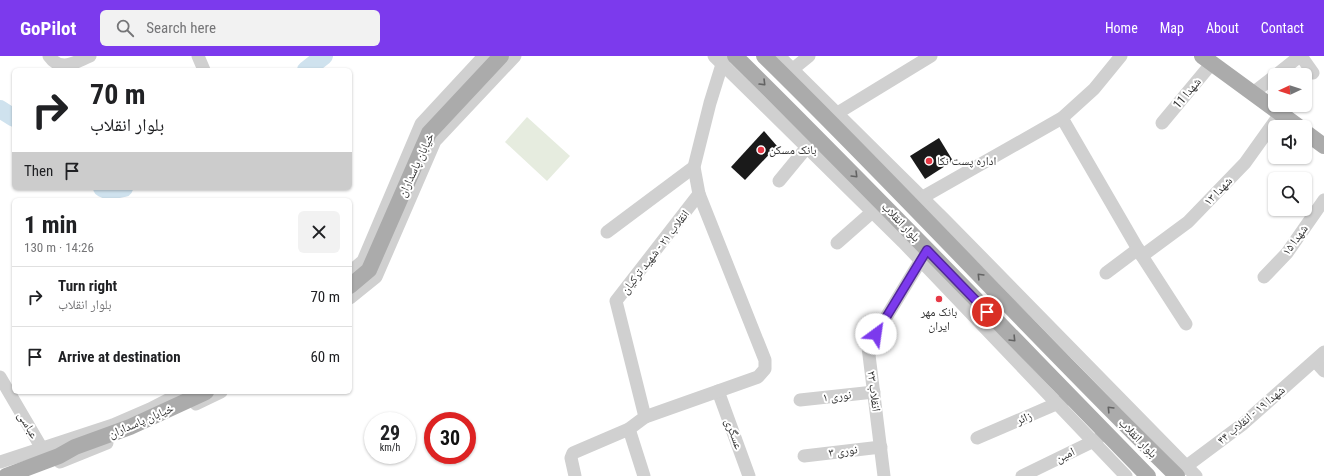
<!DOCTYPE html>
<html lang="en">
<head>
<meta charset="utf-8">
<style>
  :root { --surface:#fff; --page:#f2f2f2; --text:#202124; --muted:#757577; --line:#e0e0e0; --accent:#7c3aed }
  body { margin:0; font-family:"Roboto Condensed","Noto Naskh Arabic",sans-serif; background:var(--page); color:var(--text); height:100vh; display:flex; flex-direction:column; font-size:15px; white-space:nowrap }
  * { box-sizing:border-box; margin:0 }
  p { font-size:13px; color:var(--muted) }
  .icon { flex:none; width:22px; height:22px; fill:none; stroke:currentColor; stroke-width:2; stroke-linecap:round; stroke-linejoin:round }
  .map { position:relative; flex:1; overflow:hidden }
  .drawer { position:absolute; left:12px; top:142px; width:340px; height:196px; display:flex; flex-direction:column; background:var(--surface); border-radius:6px; box-shadow:0 1px 3px #0004 }
  .drawer>* { flex:none }
  .hud { position:absolute; left:12px; top:12px; width:340px; height:122px; border-radius:6px; box-shadow:0 1px 3px #0004; background:#fff; color:var(--text); overflow:hidden }
  .needle { width:26px; rotate:266deg }
  .buttons { position:absolute; left:1268px; top:12px; display:grid; gap:8px }
  .buttons a { display:grid; place-items:center; width:44px; height:44px; border-radius:6px; background:var(--surface); box-shadow:0 1px 3px #0004; font-size:20px }
  .speed { position:absolute; left:364px; top:356px; display:flex; gap:8px; font-size:20px; font-weight:700; text-align:center }
  .speed>* { display:grid; place-content:center; width:52px; height:52px; border-radius:50%; background:var(--surface); box-shadow:0 1px 3px #0004; line-height:1 }
  .speed small { font-size:10px; font-weight:400 }
  .speed .limit { border:6px solid #d22; background:#fff; color:#111 }
  .pin { position:absolute; display:grid; place-items:center; width:34px; height:34px; color:#fff; margin:-17px; border:2px solid #fff; border-radius:50%; box-shadow:0 1px 4px #0007 }
  .me { position:absolute; width:44px; margin:-22px; rotate:31deg; stroke-linejoin:round; filter:drop-shadow(0 0 3px #0008) }
  .turn { display:flex; align-items:center; gap:14px; height:84px; padding:0 12px; font-size:18px }
  .turn .icon { width:52px; height:52px; stroke-width:2.5 }
  .turn b { display:block; font-size:28px; line-height:34px }
  .then { display:flex; align-items:center; height:38px; padding:0 12px; background:#0003; gap:8px; font-size:15px }
  .round { display:grid; place-items:center; flex:none; width:42px; height:42px; border-radius:6px; background:var(--page) }
  .headline { display:flex; align-items:center; justify-content:space-between; height:68px; padding:0 12px }
  h1 { font-size:24px; font-weight:700; line-height:30px }
  ul { padding:0; list-style:none }
  li { display:flex; align-items:center; gap:12px; height:60px; padding:0 12px; border-top:1px solid var(--line) }
  li div { flex:1 }
  li b { display:block; font-size:15px }
  li em { font-style:normal }
  header { display:flex; align-items:center; gap:24px; box-sizing:border-box; height:56px; padding:0 20px; background:var(--accent); color:#fff }
  header strong { font-size:19px }
  nav { display:flex; gap:22px; margin-inline-start:auto; font-size:14px }
  .search { width:280px; height:36px; background:var(--page); display:flex; align-items:center; gap:10px; box-sizing:border-box; padding:0 14px; border-radius:6px; color:var(--muted); font-size:15px }
  .map>svg:first-child { display:block }
  .green { fill:#e6ecdf }
  .lines { fill:none; stroke-linecap:round; stroke-linejoin:round }
  .river { stroke:#cfe2ee; stroke-width:18 }
  .building { fill:#1a1a1a }
  .minor { stroke:#d0d0d0; stroke-width:13 }
  .major { stroke:#ababab; stroke-width:16 }
  .oneway { stroke:#636363 }
  .route-casing { stroke:#51269a; stroke-width:10 }
  .route { stroke:#7c3aed; stroke-width:7 }
  .poi-dot { fill:#e63946; stroke:#fff; stroke-width:1.5 }
  .labels { text-anchor:middle; dominant-baseline:central; stroke-width:4; stroke-linejoin:round; paint-order:stroke }
  .street-label { font-size:12px; fill:#333; stroke:#fff }
  .poi-label { font-size:12px; fill:#333; stroke:#fff; text-anchor:start }
</style>
</head>
<body>
<header>
<strong>GoPilot</strong>
<div class="search"><svg class="icon" aria-label="search" viewBox="0 0 24 24"><circle cx="10" cy="10" r="6"/><path d="M15 15l6 6"/></svg>Search here</div>
<nav><a>Home</a><a>Map</a><a>About</a><a>Contact</a></nav>
</header>
<div class="map">
<svg width="1324" height="420" viewBox="0 0 1324 420">
  <rect width="100%" height="100%" fill="#fff"/>
  <path class="green" d="M 527,61 L 570,100 L 547,125 L 505,86 Z"/>
  <g class="lines">
    <g class="river">
      <path d="M 306,14 L 324,0"/>
      <path d="M 0,53 L 14,62"/>
      <path d="M 102,132 L 109,135 L 124,132"/>
    </g>
  </g>
  <g class="building">
    <path d="M 764,75 L 777,90 L 745,124 L 731,111 Z"/>
    <path d="M 939,82 L 953,105 L 925,123 L 910,100 Z"/>
  </g>
  <g class="lines">
    <g class="minor">
      <path d="M 49,0 C 61,17 75,6 90,0"/>
      <path d="M 198,0 L 204,14"/>
      <path d="M 714,0 L 903,186 L 1126,420"/>
      <path d="M 779,0 L 944,163 L 1196,420"/>
      <path d="M 1301,0 L 1313,17"/>
      <path d="M 793,13 L 809,0"/>
      <path d="M 1276,19 L 1300,0"/>
      <path d="M 1253,37 L 1275,20"/>
      <path d="M 831,61 L 931,0"/>
      <path d="M 1062,62 L 1142,200 L 1186,268"/>
      <path d="M 1162,67 L 1212,7"/>
      <path d="M 779,125 L 812,85"/>
      <path d="M 916,145 L 1062,62 L 1094,33 L 1121,0"/>
      <path d="M 607,176 L 694,111"/>
      <path d="M 837,187 L 879,150"/>
      <path d="M 1142,200 L 1188,166 L 1245,107 L 1280,58"/>
      <path d="M 350,216 L 363,205 L 421,68 L 484,0"/>
      <path d="M 1106,217 L 1138,193"/>
      <path d="M 1264,221 L 1287,197 L 1324,144"/>
      <path d="M 350,242 L 376,221 L 435,85 L 515,0"/>
      <path d="M 1315,305 L 1324,315"/>
      <path d="M 0,321 L 44,396"/>
      <path d="M 718,335 L 749,420"/>
      <path d="M 800,344 L 874,336"/>
      <path d="M 196,348 L 221,336"/>
      <path d="M 645,361 L 758,321 L 765,313 L 765,304 L 699,138"/>
      <path d="M 629,373 L 644,420"/>
      <path d="M 977,382 L 1063,345"/>
      <path d="M 804,400 L 881,391"/>
      <path d="M 0,406 L 113,369 L 150,353 L 183,336"/>
      <path d="M 60,406 L 107,387"/>
      <path d="M 1180,415 L 1243,368 L 1324,296"/>
      <path d="M 575,420 L 571,402 L 573,397 L 629,373 L 645,361 L 616,245 L 699,138 L 694,111 L 710,47 L 724,2"/>
      <path d="M 884,420 L 868,291 L 924,199"/>
      <path d="M 1022,420 L 1098,383"/>
    </g>
    <g class="major">
      <path d="M 735,0 C 875,138 1011,280 1148,420"/>
      <path d="M 764,0 C 904,137 1037,283 1177,420"/>
      <path d="M 1202,0 L 1299,71"/>
      <path d="M 1305,76 L 1324,90"/>
      <path d="M 350,230 L 369,214 L 429,77 L 501,0"/>
      <path d="M 6,420 L 59,400 L 75,391 L 130,371 L 206,336"/>
    </g>
  </g>
  <defs><path id="oneway-chevron" d="M-2-3.5L2.5 0L-2 3.5" fill="none" stroke-width="1.6" stroke-linecap="round" stroke-linejoin="round"/></defs>
  <g class="oneway">
    <use href="#oneway-chevron" transform="translate(763 27) rotate(45)"/>
    <use href="#oneway-chevron" transform="translate(855 119) rotate(45)"/>
    <use href="#oneway-chevron" transform="translate(980 220) rotate(-134)"/>
    <use href="#oneway-chevron" transform="translate(1013 283) rotate(46)"/>
    <use href="#oneway-chevron" transform="translate(1110 353) rotate(-134)"/>
  </g>
  <g class="lines">
    <g class="route-casing">
      <path id="route" d="M 876,278 L 927,194 L 987,256"/>
    </g>
    <use href="#route" class="route"/>
  </g>
  <g class="poi-dot">
    <circle cx="761" cy="94" r="4"/>
    <circle cx="929" cy="105" r="4"/>
    <circle cx="939" cy="243" r="4"/>
  </g>
  <g class="labels">
    <g class="street-label">
      <text transform="translate(1187 37) rotate(-50)">شهدا 11</text>
      <text transform="translate(416 109) rotate(-65)">خیابان پاسداران</text>
      <text transform="translate(1218 135) rotate(-46)">شهدا ۱۳</text>
      <text transform="translate(901 166) rotate(46)">بلوار انقلاب</text>
      <text transform="translate(1295 184) rotate(-54)">شهدا ۱۵</text>
      <text transform="translate(655 196) rotate(-52)">انقلاب ۲۱ - شهید ترکیان</text>
      <text transform="translate(874 335) rotate(83)">انقلاب ۲۳</text>
      <text transform="translate(837 340) rotate(-6)">نوری ۱</text>
      <text transform="translate(1251 359) rotate(-40)">شهدا ۱۹ - انقلاب ۴۴</text>
      <text transform="translate(1024 362) rotate(-23)">زائر</text>
      <text transform="translate(141 365) rotate(-23)">خیابان پاسداران</text>
      <text transform="translate(28 369) rotate(59)">عباسی</text>
      <text transform="translate(734 378) rotate(70)">عسگری</text>
      <text transform="translate(1138 382) rotate(46)">بلوار انقلاب</text>
      <text transform="translate(843 395) rotate(-7)">نوری ۳</text>
      <text transform="translate(1065 399) rotate(-26)">امین</text>
    </g>
    <g class="poi-label">
      <text x="769" y="94">بانک مسکن</text>
      <text x="937" y="105">اداره پست نکا</text>
      <text x="939" y="256" text-anchor="middle">بانک مهر<tspan x="939" dy="14">ایران</tspan></text>
    </g>
  </g>
</svg>
<div class="buttons">
<a><svg class="needle" viewBox="-14 -14 28 28"><path d="M0-13l5 13h-10z" fill="#e53935"/><path d="M0 13l5-13h-10z" fill="#757577"/></svg></a>
<a><svg class="icon" aria-label="sound" viewBox="0 0 24 24"><path d="M4 9h4l5-4v14l-5-4H4zM17 9q2 3 0 6"/></svg></a>
<a><svg class="icon" aria-label="search" viewBox="0 0 24 24"><circle cx="10" cy="10" r="6"/><path d="M15 15l6 6"/></svg></a>
</div>
<div class="speed"><div>29<small>km/h</small></div><div class="limit">30</div></div>
<div class="pin" style="left:987px;top:256px;background:#d93025"><svg class="icon" aria-label="arrive" viewBox="0 0 24 24"><path d="M6 21V4h12l-3 4 3 4H6"/></svg></div>
<svg class="me" style="left:876px;top:278px" viewBox="-20 -20 40 40"><circle r="19" fill="#fff"/><path d="M0-13L10 11 0 6-10 11z" fill="#7c3aed"/></svg>
<div class="hud">
<div class="turn"><svg class="icon" aria-label="right" viewBox="0 0 24 24"><path d="M7 20v-9h11M14 6l5 5-5 5"/></svg><div><b>70 m</b>بلوار انقلاب</div></div>
<div class="then">Then<svg class="icon" aria-label="arrive" viewBox="0 0 24 24"><path d="M6 21V4h12l-3 4 3 4H6"/></svg></div>
</div>
<section class="drawer">
<div class="headline"><div><h1>1 min</h1><p>130 m · 14:26</p></div><a class="round"><svg class="icon" aria-label="close" viewBox="0 0 24 24"><path d="M6 6l12 12M18 6L6 18"/></svg></a></div>
<ul>
<li><svg class="icon" aria-label="right" viewBox="0 0 24 24"><path d="M7 20v-9h11M14 6l5 5-5 5"/></svg><div><b>Turn right</b><p>بلوار انقلاب</p></div><em>70 m</em></li>
<li><svg class="icon" aria-label="arrive" viewBox="0 0 24 24"><path d="M6 21V4h12l-3 4 3 4H6"/></svg><div><b>Arrive at destination</b></div><em>60 m</em></li>
</ul>
</section>
</div>
</body>
</html>
